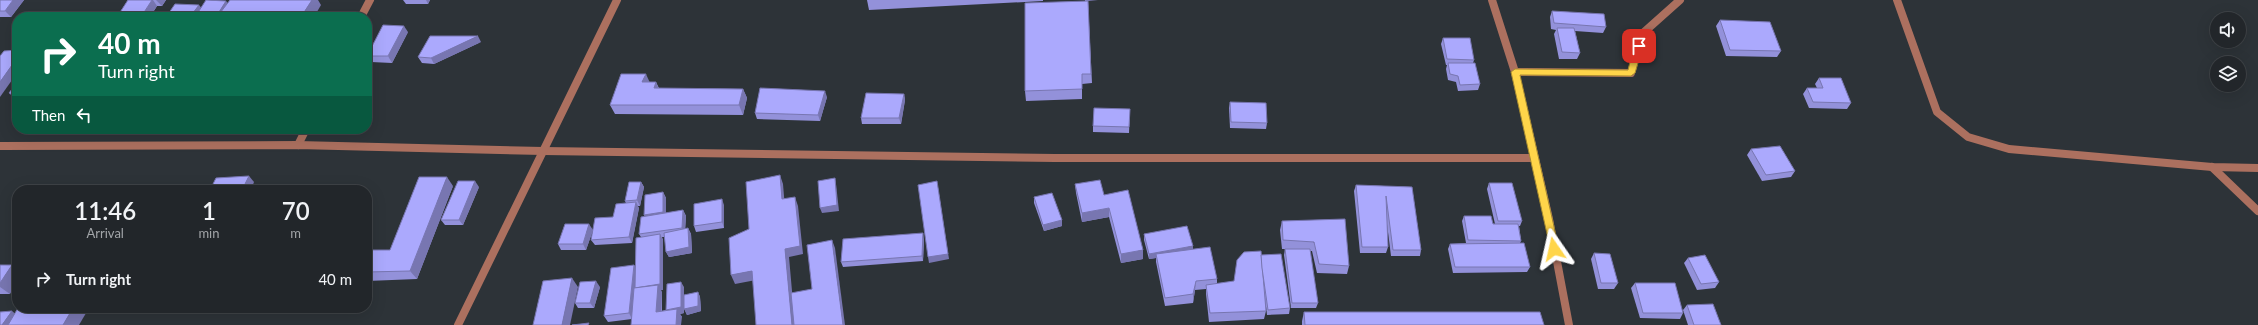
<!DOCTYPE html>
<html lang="en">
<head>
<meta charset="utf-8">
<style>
  :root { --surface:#22262a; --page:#2a2e32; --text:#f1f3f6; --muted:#a2a5a8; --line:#3f4347 }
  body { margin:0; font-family:Lato,sans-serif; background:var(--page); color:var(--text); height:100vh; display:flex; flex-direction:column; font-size:15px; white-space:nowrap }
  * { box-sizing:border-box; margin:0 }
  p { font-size:13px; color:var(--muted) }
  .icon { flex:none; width:22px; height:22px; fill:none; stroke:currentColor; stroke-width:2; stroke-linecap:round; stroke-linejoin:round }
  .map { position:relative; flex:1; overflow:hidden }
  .sheet { position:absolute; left:12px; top:185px; width:360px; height:128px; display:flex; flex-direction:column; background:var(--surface); border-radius:16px; box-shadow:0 4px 16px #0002,0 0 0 1px var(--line) }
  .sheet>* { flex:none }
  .guide { position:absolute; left:12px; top:12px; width:360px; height:122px; border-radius:16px; box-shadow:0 4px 16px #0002,0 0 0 1px var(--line); background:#0b6e4f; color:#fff; overflow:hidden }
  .tools { position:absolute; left:2210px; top:12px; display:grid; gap:8px }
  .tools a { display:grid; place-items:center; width:36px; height:36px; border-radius:50%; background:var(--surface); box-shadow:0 4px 16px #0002,0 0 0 1px var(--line); font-size:20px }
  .pin { position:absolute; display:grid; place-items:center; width:34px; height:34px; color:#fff; margin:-17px; border-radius:8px; box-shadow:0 2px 6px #0006 }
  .me { position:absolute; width:44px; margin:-22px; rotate:349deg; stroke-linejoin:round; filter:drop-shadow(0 0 3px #0008) }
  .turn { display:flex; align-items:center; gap:14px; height:84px; padding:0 20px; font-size:18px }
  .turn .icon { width:52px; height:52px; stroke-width:2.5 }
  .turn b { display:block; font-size:28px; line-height:34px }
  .then { display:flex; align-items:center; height:38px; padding:0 20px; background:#0003; gap:8px; font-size:15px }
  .eta { display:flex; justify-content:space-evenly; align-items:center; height:68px; text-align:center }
  .eta b { font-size:24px; font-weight:600; line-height:28px }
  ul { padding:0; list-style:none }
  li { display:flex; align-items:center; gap:12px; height:52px; padding:0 20px }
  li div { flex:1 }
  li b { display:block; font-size:15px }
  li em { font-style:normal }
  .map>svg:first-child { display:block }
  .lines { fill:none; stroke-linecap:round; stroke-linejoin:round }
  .service { stroke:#ac705f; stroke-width:8 }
  .minor { stroke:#ac705f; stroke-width:8 }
  .wall { fill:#9391da }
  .shaded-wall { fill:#7876b1 }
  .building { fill:#aba9fd; stroke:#7876b1 }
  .route { fill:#ffd54a; stroke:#a68a30 }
</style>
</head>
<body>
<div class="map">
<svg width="2258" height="325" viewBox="0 0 2258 325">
  <rect width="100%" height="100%" fill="#2d3338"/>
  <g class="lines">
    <path class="service" d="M 2212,167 L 2258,211"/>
    <g class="minor">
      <path d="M 1492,0 L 1515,72 L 1549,219 L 1569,325"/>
      <path d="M 1897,0 L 1937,112 L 1968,137 L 2009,149 L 2212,167 L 2258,168"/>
      <path d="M 361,17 L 370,0"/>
      <path d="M 1515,72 L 1631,73 L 1643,33 L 1680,0"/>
      <path d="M 298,145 L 306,129"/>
      <path d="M 0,146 L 298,145 L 543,151 L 1055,158 L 1533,158"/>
      <path d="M 458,325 L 617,0"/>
    </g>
  </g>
  <g class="wall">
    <path d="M 0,0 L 24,0 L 11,17 L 0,17 Z"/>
    <path d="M 128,0 L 166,0 L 162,6 L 157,6 L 150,17 L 117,17 Z"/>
    <path d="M 403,0 L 430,0 L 428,4 L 406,4 Z"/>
    <path d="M 867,0 L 1043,0 L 1043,1 L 869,10 Z"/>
    <path d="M 1085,0 L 1098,0 L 1085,1 Z"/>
    <path d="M 1088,1 L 1092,83 L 1082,84 L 1082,99 L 1026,101 L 1025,91 Z"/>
    <path d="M 1552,11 L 1606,27 L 1603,33 L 1575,31 L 1580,53 L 1577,59 L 1559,59 L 1554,34 L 1556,30 L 1551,29 L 1550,17 Z"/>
    <path d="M 1720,20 L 1781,51 L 1777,57 L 1726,56 L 1716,26 Z"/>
    <path d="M 408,32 L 392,63 L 371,62 L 367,56 Z"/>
    <path d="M 1443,38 L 1474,60 L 1473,63 L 1480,84 L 1478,90 L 1458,91 L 1456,82 L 1448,80 L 1446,69 L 1447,65 L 1446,65 L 1441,44 Z"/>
    <path d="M 481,42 L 434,64 L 422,63 L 418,57 Z"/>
    <path d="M 1819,78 L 1851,103 L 1847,109 L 1809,108 L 1803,94 L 1807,88 L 1817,88 L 1815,84 Z"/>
    <path d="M 650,82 L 656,82 L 659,88 L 743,89 L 747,98 L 743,115 L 615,114 L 610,105 Z"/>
    <path d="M 17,83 L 17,100 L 9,93 Z"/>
    <path d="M 904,94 L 905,100 L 901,124 L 862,124 L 861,118 Z"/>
    <path d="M 827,97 L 820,121 L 757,119 L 755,113 Z"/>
    <path d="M 1230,102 L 1267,123 L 1266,129 L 1230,128 L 1229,108 Z"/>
    <path d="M 1130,109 L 1129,133 L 1093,132 L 1093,126 Z"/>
    <path d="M 1751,149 L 1795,171 L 1791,177 L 1762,181 L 1747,155 Z"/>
    <path d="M 641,182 L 644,187 L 640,206 L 637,206 L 639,208 L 632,243 L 595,245 L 591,240 L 626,203 L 625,201 Z"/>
    <path d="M 1489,183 L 1522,221 L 1520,226 L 1519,226 L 1521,241 L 1520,243 L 1530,267 L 1527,272 L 1453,273 L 1448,249 L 1450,244 L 1466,243 L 1462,221 L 1464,216 L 1495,224 L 1487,189 Z"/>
    <path d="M 1075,184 L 1104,195 L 1143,259 L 1121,263 L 1109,217 L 1082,222 L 1076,193 Z"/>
    <path d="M 1356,185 L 1412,187 L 1421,250 L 1420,256 L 1391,256 L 1387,224 L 1388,247 L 1386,253 L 1360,253 L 1354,191 Z"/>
    <path d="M 453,186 L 417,279 L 367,281 L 367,250 L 390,250 Z"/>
    <path d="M 479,187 L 463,225 L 445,225 L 441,220 Z"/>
    <path d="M 663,192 L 666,198 L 666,213 L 683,210 L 686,216 L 685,229 L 688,228 L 691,234 L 692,253 L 669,257 L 666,252 L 665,237 L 662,237 L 663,240 L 663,290 L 661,290 L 662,293 L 662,311 L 666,310 L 684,287 L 684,295 L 698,292 L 700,297 L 701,311 L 687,315 L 684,308 L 684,313 L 680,314 L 682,317 L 632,319 L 608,322 L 604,316 L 634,265 L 636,268 L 641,237 L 639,234 L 645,216 L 644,215 Z"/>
    <path d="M 1034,197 L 1062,220 L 1062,226 L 1044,231 L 1034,203 Z"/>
    <path d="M 724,205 L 724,228 L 696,232 L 694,226 Z"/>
    <path d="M 1282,221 L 1349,266 L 1347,274 L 1317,273 L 1312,251 L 1310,251 L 1318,303 L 1316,308 L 1291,308 L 1284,255 L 1285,249 L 1282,249 L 1280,230 Z"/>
    <path d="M 593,230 L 586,250 L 561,250 L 558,244 Z"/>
    <path d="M 1144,234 L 1193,249 L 1217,279 L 1217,284 L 1234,281 L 1261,255 L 1290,308 L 1289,314 L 1267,315 L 1265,298 L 1266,311 L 1264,319 L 1209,322 L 1206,294 L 1206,289 L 1195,290 L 1193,303 L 1165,306 L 1156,262 L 1156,258 L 1149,259 L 1144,240 Z"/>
    <path d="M 924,239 L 923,261 L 843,267 L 841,262 Z"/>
    <path d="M 1594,253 L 1618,283 L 1614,289 L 1598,289 L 1591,259 Z"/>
    <path d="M 1688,258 L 1719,282 L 1715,288 L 1697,290 L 1684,263 Z"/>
    <path d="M 0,265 L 10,294 L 0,294 Z"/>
    <path d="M 1635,283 L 1683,313 L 1680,319 L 1640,318 L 1631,288 Z"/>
    <path d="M 600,287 L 594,308 L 578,308 L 575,303 Z"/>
    <path d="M 1687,305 L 1721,325 L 1688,325 L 1683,310 Z"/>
    <path d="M 1304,312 L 1544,325 L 1302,325 L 1302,321 Z"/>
  </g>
  <g class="shaded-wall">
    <path d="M 13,0 L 24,0 L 11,17 L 5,11 Z"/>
    <path d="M 152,0 L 153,0 L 157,6 L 150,17 L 141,17 Z"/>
    <path d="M 156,0 L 166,0 L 162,6 Z"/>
    <path d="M 312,0 L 318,0 L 321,5 L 314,17 L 301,17 Z"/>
    <path d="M 426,0 L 430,0 L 428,4 Z"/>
    <path d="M 226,1 L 231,7 L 225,17 L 216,17 Z"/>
    <path d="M 199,5 L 204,11 L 200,17 L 190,17 Z"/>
    <path d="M 404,26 L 408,32 L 392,63 L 388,56 Z"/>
    <path d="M 478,36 L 481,42 L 434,64 L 431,58 Z"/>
    <path d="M 17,58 L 17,73 L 0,97 L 0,82 Z"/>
    <path d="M 646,74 L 650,83 L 642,82 Z"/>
    <path d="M 656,82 L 660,92 L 654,88 Z"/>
    <path d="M 743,89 L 747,98 L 743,115 L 739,105 Z"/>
    <path d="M 825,91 L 827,97 L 820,121 L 818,115 Z"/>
    <path d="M 904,94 L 905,100 L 901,124 L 899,118 Z"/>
    <path d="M 780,175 L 783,184 L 785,208 L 782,199 Z"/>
    <path d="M 249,176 L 254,182 L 251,190 L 242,190 Z"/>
    <path d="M 447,177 L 453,186 L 417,279 L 410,271 Z"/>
    <path d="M 835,178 L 836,184 L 839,211 L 822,213 L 820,208 Z"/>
    <path d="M 475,181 L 479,187 L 463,225 L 459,220 Z"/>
    <path d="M 641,182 L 644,187 L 640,206 L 637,200 Z"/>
    <path d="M 938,187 L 949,259 L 929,263 L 928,257 Z"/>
    <path d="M 663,192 L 666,198 L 666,217 L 647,221 L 644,215 Z"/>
    <path d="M 795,197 L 798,206 L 803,254 L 789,257 L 795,325 L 792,325 L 785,249 Z"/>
    <path d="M 722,199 L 724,205 L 724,228 L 722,222 Z"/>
    <path d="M 636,202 L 639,208 L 632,243 L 629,237 Z"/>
    <path d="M 1109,208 L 1109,217 L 1082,222 L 1082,213 Z"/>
    <path d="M 683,210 L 686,216 L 685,234 L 682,228 Z"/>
    <path d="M 1062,220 L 1062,226 L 1044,231 L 1043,225 Z"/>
    <path d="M 589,224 L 593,230 L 586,250 L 583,244 Z"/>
    <path d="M 688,228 L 691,234 L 692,253 L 669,257 L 666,252 Z"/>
    <path d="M 923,233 L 924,239 L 923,261 L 922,256 Z"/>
    <path d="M 660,234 L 663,240 L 663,290 L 661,290 L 662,293 L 661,320 L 639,294 Z"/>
    <path d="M 832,240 L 835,248 L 845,325 L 843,325 Z"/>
    <path d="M 1193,246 L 1193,252 L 1156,254 L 1156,258 L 1149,259 L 1149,254 Z"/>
    <path d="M 1143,250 L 1143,259 L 1121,263 L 1121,254 Z"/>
    <path d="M 12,265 L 17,268 L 17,283 L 10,294 L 0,287 L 0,283 Z"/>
    <path d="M 634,265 L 637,270 L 632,319 L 629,313 Z"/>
    <path d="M 752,271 L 756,280 L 735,284 L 731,275 Z"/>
    <path d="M 572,278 L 578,287 L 570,325 L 562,325 Z"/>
    <path d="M 596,281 L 600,287 L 594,308 L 590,303 Z"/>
    <path d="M 1196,281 L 1195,290 L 1193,303 L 1193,294 Z"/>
    <path d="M 681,282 L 684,287 L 684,313 L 680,314 L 682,317 L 681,325 L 676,325 L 669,315 Z"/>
    <path d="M 698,292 L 700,297 L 701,311 L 687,315 L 684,309 Z"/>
    <path d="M 73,308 L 89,308 L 79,325 L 63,325 Z"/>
    <path d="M 12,311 L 19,317 L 13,325 L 2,325 Z"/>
  </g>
  <g class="building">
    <path d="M 0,0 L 13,0 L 5,11 L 0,11 Z"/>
    <path d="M 128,0 L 152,0 L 141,17 L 117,17 Z"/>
    <path d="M 206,0 L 226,1 L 216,17 L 195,17 Z"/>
    <path d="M 230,0 L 312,0 L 301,17 L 217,17 Z"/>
    <path d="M 1088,1 L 1091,74 L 1082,74 L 1082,89 L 1025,91 L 1025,3 Z"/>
    <path d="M 175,4 L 199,5 L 190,17 L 166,17 Z"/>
    <path d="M 1552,11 L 1604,14 L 1606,27 L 1554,23 Z"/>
    <path d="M 1720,20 L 1770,22 L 1781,51 L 1730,50 Z"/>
    <path d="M 383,25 L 404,26 L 388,56 L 367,56 Z"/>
    <path d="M 1557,28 L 1574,28 L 1580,53 L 1562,52 Z"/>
    <path d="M 430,36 L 478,36 L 431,58 L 418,57 Z"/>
    <path d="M 1443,38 L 1470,38 L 1474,60 L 1447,59 Z"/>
    <path d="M 17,50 L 17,58 L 0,82 L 0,56 L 4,51 Z"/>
    <path d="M 1448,63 L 1475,63 L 1480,84 L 1460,85 L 1458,76 L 1450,74 Z"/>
    <path d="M 621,74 L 646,74 L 642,82 L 656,82 L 654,88 L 743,89 L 739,105 L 610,105 Z"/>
    <path d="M 1819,78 L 1841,78 L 1851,103 L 1813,102 L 1807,88 L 1823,88 Z"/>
    <path d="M 17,83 L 17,93 L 9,93 Z"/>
    <path d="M 760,88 L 825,91 L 818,115 L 755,113 Z"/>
    <path d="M 866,93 L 904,94 L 899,118 L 861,118 Z"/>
    <path d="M 1230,102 L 1266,103 L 1267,123 L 1231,122 Z"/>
    <path d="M 1094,108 L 1130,109 L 1129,127 L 1093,126 Z"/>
    <path d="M 1780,146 L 1795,171 L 1766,175 L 1751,149 Z"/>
    <path d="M 780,175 L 782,199 L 795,197 L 800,246 L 785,249 L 792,325 L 756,325 L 752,271 L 731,275 L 729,238 L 749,229 L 746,182 Z"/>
    <path d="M 249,176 L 242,190 L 210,190 L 216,178 Z"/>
    <path d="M 419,177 L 447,177 L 410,271 L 367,272 L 367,250 L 390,250 Z"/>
    <path d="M 835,178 L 837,205 L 820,208 L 818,181 Z"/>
    <path d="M 1100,180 L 1104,195 L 1128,190 L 1143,250 L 1121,254 L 1109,208 L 1082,213 L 1075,184 Z"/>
    <path d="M 458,181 L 475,181 L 459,220 L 441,220 Z"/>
    <path d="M 937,181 L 948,254 L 928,257 L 918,185 Z"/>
    <path d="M 629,182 L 641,182 L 637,200 L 625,201 Z"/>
    <path d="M 1489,183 L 1512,183 L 1522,221 L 1498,221 Z"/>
    <path d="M 1356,185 L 1412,187 L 1421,250 L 1393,250 L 1386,196 L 1388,247 L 1362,247 Z"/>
    <path d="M 325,188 L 324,190 L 309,190 Z"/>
    <path d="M 663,192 L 663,212 L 644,215 L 645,195 Z"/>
    <path d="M 1052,193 L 1062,220 L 1043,225 L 1034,197 Z"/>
    <path d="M 722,199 L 722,222 L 694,226 L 694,204 Z"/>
    <path d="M 636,202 L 629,237 L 591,240 L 595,218 L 613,217 L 616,204 Z"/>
    <path d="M 683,210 L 682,228 L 639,234 L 641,217 Z"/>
    <path d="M 1464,216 L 1491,216 L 1493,224 L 1518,224 L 1521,241 L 1468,240 Z"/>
    <path d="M 1345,219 L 1349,266 L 1319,264 L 1314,242 L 1283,240 L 1282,221 Z"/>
    <path d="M 565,224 L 589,224 L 583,244 L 558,244 Z"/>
    <path d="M 1187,226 L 1193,246 L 1149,254 L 1144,234 Z"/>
    <path d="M 688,228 L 689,247 L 666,252 L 664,233 Z"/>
    <path d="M 923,233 L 922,256 L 841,262 L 843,239 Z"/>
    <path d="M 660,234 L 660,284 L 635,288 L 636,238 Z"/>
    <path d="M 832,240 L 843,325 L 794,325 L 791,293 L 812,289 L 807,245 Z"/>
    <path d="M 1524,243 L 1530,267 L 1455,267 L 1450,244 Z"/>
    <path d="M 1210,247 L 1217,279 L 1196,281 L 1193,294 L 1165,298 L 1156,254 Z"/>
    <path d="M 1285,249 L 1310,249 L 1318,303 L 1292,303 Z"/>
    <path d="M 1261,251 L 1266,311 L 1210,313 L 1206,285 L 1234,281 L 1237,260 L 1244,252 Z"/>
    <path d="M 1594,253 L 1610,254 L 1618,283 L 1601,283 Z"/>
    <path d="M 1281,254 L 1290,308 L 1268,310 L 1262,268 L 1261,255 Z"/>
    <path d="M 1705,255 L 1719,282 L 1701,284 L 1688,258 Z"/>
    <path d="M 0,265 L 12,265 L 0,283 Z"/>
    <path d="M 634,265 L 629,313 L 604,316 L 611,268 Z"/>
    <path d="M 572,278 L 562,325 L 533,325 L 543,281 Z"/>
    <path d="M 596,281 L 590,303 L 575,303 L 580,282 Z"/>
    <path d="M 681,282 L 681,307 L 666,310 L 667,284 Z"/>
    <path d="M 1635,283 L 1675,283 L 1683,313 L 1643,313 Z"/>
    <path d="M 658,285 L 656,312 L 677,309 L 676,325 L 631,325 L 634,288 Z"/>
    <path d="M 698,292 L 698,306 L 684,309 L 684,295 Z"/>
    <path d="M 1713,304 L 1721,325 L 1694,325 L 1687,305 Z"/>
    <path d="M 18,308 L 73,308 L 63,325 L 8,325 Z"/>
    <path d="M 12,311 L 2,325 L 0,325 L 0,312 Z"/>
    <path d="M 1304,312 L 1540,312 L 1544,325 L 1305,325 Z"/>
    <path d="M 589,323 L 588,325 L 572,325 Z"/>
  </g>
  <path class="route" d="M 1639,43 L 1643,46 L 1635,73 L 1631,76 L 1520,75 L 1559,249 L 1558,252 L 1551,252 L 1511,72 L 1515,69 L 1628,70 L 1634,46 Z"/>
</svg>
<div class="tools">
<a><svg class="icon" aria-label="sound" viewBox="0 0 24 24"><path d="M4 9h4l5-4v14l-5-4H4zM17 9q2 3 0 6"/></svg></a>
<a><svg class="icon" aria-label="layers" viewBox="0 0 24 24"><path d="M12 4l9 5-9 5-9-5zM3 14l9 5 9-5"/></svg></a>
</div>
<div class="pin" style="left:1639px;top:46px;background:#d93025"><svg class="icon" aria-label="arrive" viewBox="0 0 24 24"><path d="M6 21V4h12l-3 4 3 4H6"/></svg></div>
<svg class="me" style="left:1554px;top:249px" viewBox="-20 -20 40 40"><path d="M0-17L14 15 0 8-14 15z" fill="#ffd54a" stroke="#fff" stroke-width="4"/></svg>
<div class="guide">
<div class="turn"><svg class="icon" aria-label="right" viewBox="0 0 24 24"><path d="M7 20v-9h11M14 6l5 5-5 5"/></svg><div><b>40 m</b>Turn right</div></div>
<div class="then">Then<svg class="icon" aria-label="left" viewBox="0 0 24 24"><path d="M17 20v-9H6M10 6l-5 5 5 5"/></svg></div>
</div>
<section class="sheet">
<div class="eta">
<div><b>11:46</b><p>Arrival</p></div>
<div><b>1</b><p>min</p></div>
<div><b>70</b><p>m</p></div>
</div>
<ul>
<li><svg class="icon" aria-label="right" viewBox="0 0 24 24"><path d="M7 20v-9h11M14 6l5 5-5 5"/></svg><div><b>Turn right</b></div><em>40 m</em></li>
</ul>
</section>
</div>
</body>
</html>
